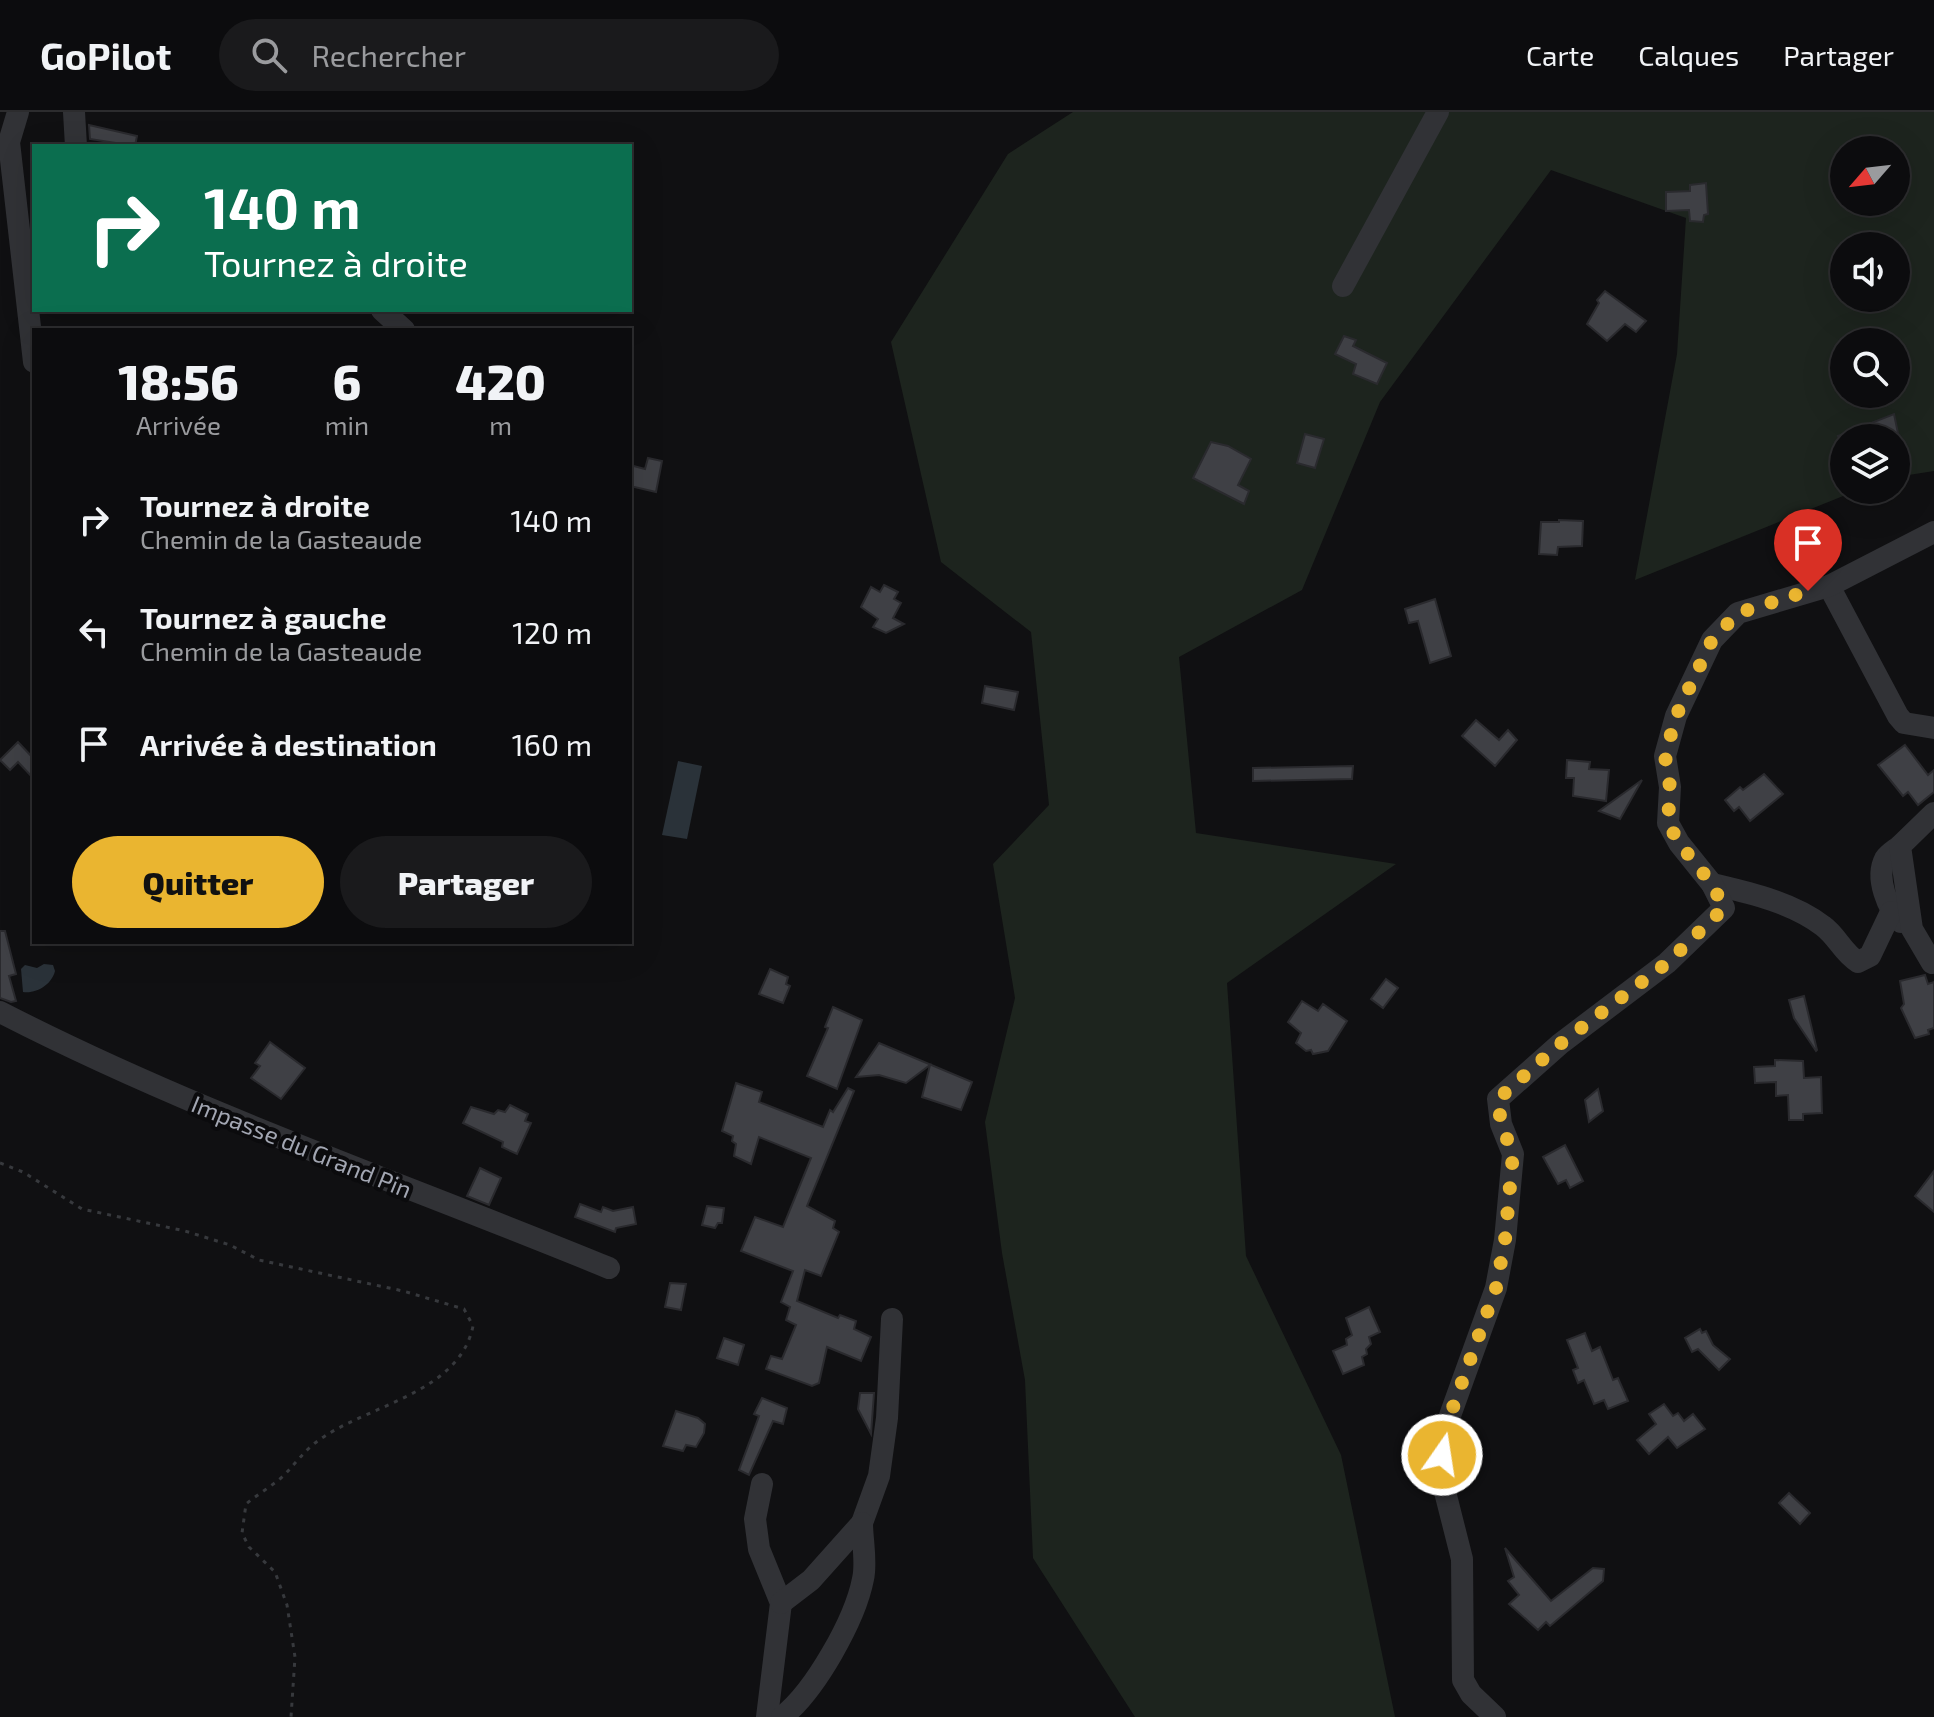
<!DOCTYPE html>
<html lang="fr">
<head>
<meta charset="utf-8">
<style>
  :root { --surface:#0c0c0e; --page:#1a1a1c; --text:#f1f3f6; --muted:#9a9b9e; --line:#2c2c2e; --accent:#eab530 }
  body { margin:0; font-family:"Exo 2",sans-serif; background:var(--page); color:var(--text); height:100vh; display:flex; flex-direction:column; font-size:30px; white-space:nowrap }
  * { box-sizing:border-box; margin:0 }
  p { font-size:26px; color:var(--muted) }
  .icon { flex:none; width:44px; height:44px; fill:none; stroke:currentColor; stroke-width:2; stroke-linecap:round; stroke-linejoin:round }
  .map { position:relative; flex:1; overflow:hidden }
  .side { position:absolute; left:32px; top:216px; width:600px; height:616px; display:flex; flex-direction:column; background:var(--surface); border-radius:0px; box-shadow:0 8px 32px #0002,0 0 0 2px var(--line) }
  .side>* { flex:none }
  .hud { position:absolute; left:32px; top:32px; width:600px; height:168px; border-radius:0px; box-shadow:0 8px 32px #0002,0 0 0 2px var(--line); background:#0b6e4f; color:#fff; overflow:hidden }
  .needle { width:52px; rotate:242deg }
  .fabs { position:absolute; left:1830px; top:24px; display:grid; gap:16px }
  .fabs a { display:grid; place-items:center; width:80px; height:80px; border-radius:50%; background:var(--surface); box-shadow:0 8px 32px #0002,0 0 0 2px var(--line); font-size:40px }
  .pin { position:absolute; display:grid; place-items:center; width:68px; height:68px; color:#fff; margin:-82px -34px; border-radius:50% 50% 50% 0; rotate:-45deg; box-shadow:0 0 8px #0007 }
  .pin .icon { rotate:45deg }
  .me { position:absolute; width:88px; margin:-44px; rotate:13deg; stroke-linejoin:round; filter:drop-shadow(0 0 6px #0008) }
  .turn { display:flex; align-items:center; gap:28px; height:168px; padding:0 40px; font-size:36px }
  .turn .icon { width:104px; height:104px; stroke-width:2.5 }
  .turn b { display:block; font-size:56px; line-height:68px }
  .eta { display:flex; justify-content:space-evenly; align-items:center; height:136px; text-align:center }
  .eta b { font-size:48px; font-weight:800; line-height:56px }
  .cta { display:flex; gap:16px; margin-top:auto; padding:16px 40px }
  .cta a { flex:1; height:92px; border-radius:48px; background:var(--accent); color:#111; font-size:32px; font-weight:800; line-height:92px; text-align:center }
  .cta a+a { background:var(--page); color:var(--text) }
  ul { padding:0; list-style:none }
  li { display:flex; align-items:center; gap:24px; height:112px; padding:0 40px }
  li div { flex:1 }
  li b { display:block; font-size:30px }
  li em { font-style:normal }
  header { display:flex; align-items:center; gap:48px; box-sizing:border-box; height:112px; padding:0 40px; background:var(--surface); border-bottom:2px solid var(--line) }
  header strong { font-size:38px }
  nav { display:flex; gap:44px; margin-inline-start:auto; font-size:28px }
  .search { width:560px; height:72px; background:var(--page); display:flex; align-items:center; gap:20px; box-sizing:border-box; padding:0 28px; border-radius:44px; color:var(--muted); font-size:30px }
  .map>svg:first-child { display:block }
  .green { fill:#1d241e; fill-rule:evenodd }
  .water { fill:#2a3239 }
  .building { fill:#3f4045; stroke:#2a2a2e; stroke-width:2 }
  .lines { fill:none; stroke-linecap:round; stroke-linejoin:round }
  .path { stroke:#37393d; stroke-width:3; stroke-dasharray:4 6; stroke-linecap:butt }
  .minor { stroke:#313236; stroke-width:22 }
  .route { stroke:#eab530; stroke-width:14; stroke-dasharray:0 25.2 }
  .labels { text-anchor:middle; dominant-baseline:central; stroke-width:8; stroke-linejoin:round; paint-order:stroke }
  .street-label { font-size:24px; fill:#a2a6b2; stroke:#0b0b0d }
</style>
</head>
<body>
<header>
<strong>GoPilot</strong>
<div class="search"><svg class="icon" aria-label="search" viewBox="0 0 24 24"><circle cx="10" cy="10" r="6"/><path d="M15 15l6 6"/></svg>Rechercher</div>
<nav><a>Carte</a><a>Calques</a><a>Partager</a></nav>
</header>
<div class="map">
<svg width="1934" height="1605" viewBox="0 0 1934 1605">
  <rect width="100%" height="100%" fill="#101012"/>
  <path class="green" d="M 1073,0 L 1934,0 L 1934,359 L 1896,365 L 1896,326 L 1844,326 L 1844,378 L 1858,378 L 1635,468 L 1677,242 L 1686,106 L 1551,58 L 1380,290 L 1302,478 L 1179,545 L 1196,721 L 1396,752 L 1227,871 L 1246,1144 L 1341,1343 L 1395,1605 L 1135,1605 L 1033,1446 L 1025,1268 L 1002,1141 L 985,1010 L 1015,886 L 993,752 L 1049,693 L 1031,520 L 941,450 L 891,230 L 1008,42 ZM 1844,38 L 1896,38 L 1896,90 L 1844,90 ZM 1844,134 L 1896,134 L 1896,186 L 1844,186 ZM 1844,230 L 1896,230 L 1896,282 L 1844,282 Z"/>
  <g class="water">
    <path d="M 678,649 L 702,654 L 687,727 L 662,723 Z"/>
    <path d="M 44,852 L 53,853 L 55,859 C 52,872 37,882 23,880 L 21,857 L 25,853 L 37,856 Z"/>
  </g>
  <g class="building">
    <path d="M 89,13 L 137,24 L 135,34 L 90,27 Z"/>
    <path d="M 1706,71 L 1708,102 L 1704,103 L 1703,110 L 1690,109 L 1689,98 L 1666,99 L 1666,80 L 1690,79 L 1690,73 Z"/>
    <path d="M 1605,179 L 1646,209 L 1636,220 L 1625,212 L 1607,229 L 1587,212 L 1599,191 L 1597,188 Z"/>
    <path d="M 1344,224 L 1356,228 L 1353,234 L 1387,251 L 1377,272 L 1353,262 L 1356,252 L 1335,242 Z"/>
    <path d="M 1894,302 L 1899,326 L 1839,326 L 1838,324 Z"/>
    <path d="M 1305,322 L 1324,327 L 1315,356 L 1297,351 Z"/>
    <path d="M 1211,330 L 1228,334 L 1251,347 L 1238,373 L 1249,379 L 1244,392 L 1193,366 Z"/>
    <path d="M 648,346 L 662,349 L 656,380 L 630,374 L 630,353 L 645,357 Z"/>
    <path d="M 1559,408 L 1583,409 L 1582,434 L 1558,435 L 1557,443 L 1539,442 L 1541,410 L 1559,410 Z"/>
    <path d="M 884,473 L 898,480 L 894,487 L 901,491 L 893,506 L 904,512 L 886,521 L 873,515 L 878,507 L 861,495 L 871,475 L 880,480 Z"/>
    <path d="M 1435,487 L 1451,544 L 1430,551 L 1418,509 L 1409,511 L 1405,497 Z"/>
    <path d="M 985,574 L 1018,580 L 1014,598 L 982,591 Z"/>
    <path d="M 1476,608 L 1499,628 L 1508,618 L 1517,628 L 1495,654 L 1462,624 Z"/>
    <path d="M 18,630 L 34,647 L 34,667 L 18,650 L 10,658 L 0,648 Z"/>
    <path d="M 1905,633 L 1928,663 L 1934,658 L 1934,680 L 1918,693 L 1908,680 L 1903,684 L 1878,653 Z"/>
    <path d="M 1567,648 L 1590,650 L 1589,657 L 1609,658 L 1606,689 L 1573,684 L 1574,666 L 1566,666 Z"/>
    <path d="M 1353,654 L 1352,667 L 1253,669 L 1253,656 Z"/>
    <path d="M 1764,662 L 1783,682 L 1750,709 L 1739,695 L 1734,699 L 1725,688 L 1740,675 L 1743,678 Z"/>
    <path d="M 1642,668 L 1620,707 L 1599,699 Z"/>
    <path d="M 0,819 L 5,819 L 16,862 L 9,864 L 16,889 L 11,890 L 0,886 Z"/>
    <path d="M 770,857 L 788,865 L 786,872 L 790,874 L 783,891 L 759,882 Z"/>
    <path d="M 1925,863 L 1928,872 L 1934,870 L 1934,916 L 1928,918 L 1929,922 L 1915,926 L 1901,896 L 1904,892 L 1900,869 Z"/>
    <path d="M 1386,867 L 1398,876 L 1383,896 L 1371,887 Z"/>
    <path d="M 1804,884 L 1817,938 L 1816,939 L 1794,906 L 1789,888 Z"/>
    <path d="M 1302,889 L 1318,899 L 1323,892 L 1347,909 L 1328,939 L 1313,942 L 1311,938 L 1306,939 L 1296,931 L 1301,921 L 1288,910 Z"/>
    <path d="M 833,895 L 862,908 L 837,977 L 807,964 L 828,916 L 825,915 Z"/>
    <path d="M 270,930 L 305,956 L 281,987 L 251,966 L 260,954 L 255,951 Z"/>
    <path d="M 879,931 L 972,970 L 961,998 L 922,985 L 930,953 L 906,971 L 879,963 L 856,965 Z"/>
    <path d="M 1775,948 L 1803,949 L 1804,966 L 1821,965 L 1822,1001 L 1803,1002 L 1803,1008 L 1789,1008 L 1788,983 L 1776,984 L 1776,970 L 1755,971 L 1754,955 L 1775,954 Z"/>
    <path d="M 736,971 L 762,980 L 759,990 L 823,1015 L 830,998 L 833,1000 L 848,976 L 854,979 L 807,1094 L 835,1109 L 833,1116 L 839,1120 L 821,1164 L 805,1158 L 797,1189 L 838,1206 L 840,1203 L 856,1209 L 854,1217 L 871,1225 L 861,1249 L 827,1235 L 819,1271 L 812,1274 L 766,1257 L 771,1244 L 782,1247 L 796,1213 L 786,1208 L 790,1195 L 781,1190 L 793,1159 L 741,1139 L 755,1105 L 783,1115 L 811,1046 L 759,1025 L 751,1052 L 734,1044 L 736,1032 L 732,1029 L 733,1024 L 722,1019 Z"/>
    <path d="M 1598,977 L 1603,999 L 1589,1010 L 1585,988 Z"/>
    <path d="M 510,993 L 528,1002 L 525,1009 L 531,1011 L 517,1042 L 502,1035 L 503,1030 L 463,1011 L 471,995 L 494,1002 L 498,998 L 505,1000 Z"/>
    <path d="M 1565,1033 L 1583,1069 L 1570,1076 L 1566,1068 L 1558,1072 L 1543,1045 Z"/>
    <path d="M 480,1056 L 501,1066 L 489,1093 L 467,1084 Z"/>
    <path d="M 1934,1059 L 1934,1100 L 1915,1084 Z"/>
    <path d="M 580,1092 L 601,1100 L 603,1095 L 613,1099 L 633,1095 L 636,1112 L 616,1116 L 615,1120 L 575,1105 Z"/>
    <path d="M 707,1094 L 724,1096 L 722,1111 L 718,1111 L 715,1116 L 702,1113 Z"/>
    <path d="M 670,1171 L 686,1172 L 681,1198 L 665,1195 Z"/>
    <path d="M 1369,1195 L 1380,1220 L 1369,1225 L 1371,1232 L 1366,1237 L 1367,1242 L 1362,1245 L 1364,1253 L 1343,1262 L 1333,1239 L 1347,1233 L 1346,1227 L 1352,1223 L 1346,1206 Z"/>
    <path d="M 1700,1217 L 1702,1221 L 1706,1219 L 1713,1233 L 1730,1247 L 1719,1258 L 1698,1237 L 1692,1240 L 1685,1226 Z"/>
    <path d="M 1585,1221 L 1592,1239 L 1600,1235 L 1613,1268 L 1618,1266 L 1628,1289 L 1608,1297 L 1604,1288 L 1594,1292 L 1584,1268 L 1578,1271 L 1573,1258 L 1578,1256 L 1567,1228 Z"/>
    <path d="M 724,1226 L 744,1233 L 738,1253 L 717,1246 Z"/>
    <path d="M 860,1281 L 874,1281 L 871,1322 L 858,1297 Z"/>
    <path d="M 762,1286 L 787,1296 L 783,1312 L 773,1309 L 749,1363 L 739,1358 L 759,1304 L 754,1302 Z"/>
    <path d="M 1664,1292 L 1673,1304 L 1678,1301 L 1684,1309 L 1693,1302 L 1705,1317 L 1677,1336 L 1668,1325 L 1649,1342 L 1637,1328 L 1656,1312 L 1649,1302 Z"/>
    <path d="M 676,1299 L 698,1306 L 705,1312 L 704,1321 L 696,1335 L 686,1333 L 683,1339 L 663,1334 Z"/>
    <path d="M 1789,1381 L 1810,1401 L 1800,1412 L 1779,1391 Z"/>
    <path d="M 1505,1436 L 1551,1489 L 1593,1456 L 1604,1457 L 1603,1469 L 1550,1514 L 1546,1510 L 1538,1518 L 1509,1492 L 1519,1483 L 1508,1469 L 1514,1465 Z"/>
  </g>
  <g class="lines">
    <path class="path" d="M 0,1051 L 23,1060 L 82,1097 L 185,1119 L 230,1133 L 259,1148 L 403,1179 L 464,1197 L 473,1214 C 460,1279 374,1292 325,1324 C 304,1337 297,1351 281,1366 C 270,1375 257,1383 246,1392 L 242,1421 L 249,1435 L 275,1460 L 287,1493 L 295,1545 L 291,1605"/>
    <g class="minor">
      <path d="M 18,0 L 9,30 L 34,250"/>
      <path d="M 74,0 L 76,34"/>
      <path d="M 1343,174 L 1438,0"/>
      <path d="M 382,198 L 404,218"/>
      <path d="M 1829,474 L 1898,604 L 1904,611 L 1934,616"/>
      <path d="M 1900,734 C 1895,738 1888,742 1885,747 C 1875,766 1888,797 1901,810"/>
      <path d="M 1712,772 C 1750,781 1791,790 1823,814 C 1837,824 1843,841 1858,850 L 1870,844 L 1891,800"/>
      <path d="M 1932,851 L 1912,817 L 1900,734 L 1934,701"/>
      <path d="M 0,900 C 196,1001 405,1072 609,1156"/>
      <path d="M 762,1372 L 755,1407 L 759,1437 L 781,1491 L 767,1605"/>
      <path d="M 862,1411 L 879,1364 L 887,1306 L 892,1207"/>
      <path d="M 781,1491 L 811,1468 L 862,1411 C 862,1428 867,1450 863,1467 C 855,1508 815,1579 782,1605"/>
      <path d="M 1495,1605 L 1471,1582 L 1463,1568 L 1462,1447 L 1441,1364 L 1443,1323 L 1496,1176 L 1505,1128 L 1513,1042 L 1501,1012 L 1498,987 L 1560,932 L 1667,851 L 1724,796 L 1712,772 L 1679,731 L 1668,711 L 1670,675 L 1665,644 L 1676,604 L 1712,528 L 1738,501 L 1829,474 L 1934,420"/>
    </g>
  </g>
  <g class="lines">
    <path class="route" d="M 1442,1343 L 1443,1323 L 1496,1176 L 1505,1128 L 1513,1042 L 1501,1012 L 1498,987 L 1560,932 L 1667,851 L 1724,796 L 1712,772 L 1679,731 L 1668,711 L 1670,675 L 1665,644 L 1676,604 L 1712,528 L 1738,501 L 1808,479"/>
  </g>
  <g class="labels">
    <g class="street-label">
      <text transform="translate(302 1034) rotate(22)">Impasse du Grand Pin</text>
    </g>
  </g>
</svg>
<div class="fabs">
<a><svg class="needle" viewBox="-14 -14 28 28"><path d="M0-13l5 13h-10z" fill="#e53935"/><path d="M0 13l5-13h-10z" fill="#9a9b9e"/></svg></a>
<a><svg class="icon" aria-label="sound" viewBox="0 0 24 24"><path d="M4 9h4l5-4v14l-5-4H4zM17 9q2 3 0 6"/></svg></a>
<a><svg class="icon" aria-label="search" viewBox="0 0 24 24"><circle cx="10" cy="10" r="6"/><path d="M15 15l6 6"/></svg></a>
<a><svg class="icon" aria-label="layers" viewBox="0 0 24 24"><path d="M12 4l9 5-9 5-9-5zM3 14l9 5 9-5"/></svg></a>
</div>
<div class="pin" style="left:1808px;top:479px;background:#d93025"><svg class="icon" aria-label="arrive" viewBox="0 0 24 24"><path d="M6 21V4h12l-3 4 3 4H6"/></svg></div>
<svg class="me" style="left:1442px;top:1343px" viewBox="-20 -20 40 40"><circle r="17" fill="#eab530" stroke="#fff" stroke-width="3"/><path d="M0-11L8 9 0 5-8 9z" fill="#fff"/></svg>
<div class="hud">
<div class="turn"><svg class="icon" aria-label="right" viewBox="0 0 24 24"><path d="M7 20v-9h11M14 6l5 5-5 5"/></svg><div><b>140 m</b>Tournez à droite</div></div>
</div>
<section class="side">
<div class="eta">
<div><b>18:56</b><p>Arrivée</p></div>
<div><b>6</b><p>min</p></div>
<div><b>420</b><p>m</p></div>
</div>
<ul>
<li><svg class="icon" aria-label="right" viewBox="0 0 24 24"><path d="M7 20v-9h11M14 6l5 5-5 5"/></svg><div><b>Tournez à droite</b><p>Chemin de la Gasteaude</p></div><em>140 m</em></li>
<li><svg class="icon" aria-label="left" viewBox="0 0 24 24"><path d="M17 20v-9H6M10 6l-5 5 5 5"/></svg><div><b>Tournez à gauche</b><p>Chemin de la Gasteaude</p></div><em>120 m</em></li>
<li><svg class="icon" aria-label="arrive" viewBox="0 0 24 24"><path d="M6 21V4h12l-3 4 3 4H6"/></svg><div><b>Arrivée à destination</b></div><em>160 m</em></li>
</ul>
<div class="cta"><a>Quitter</a><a>Partager</a></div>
</section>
</div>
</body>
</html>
